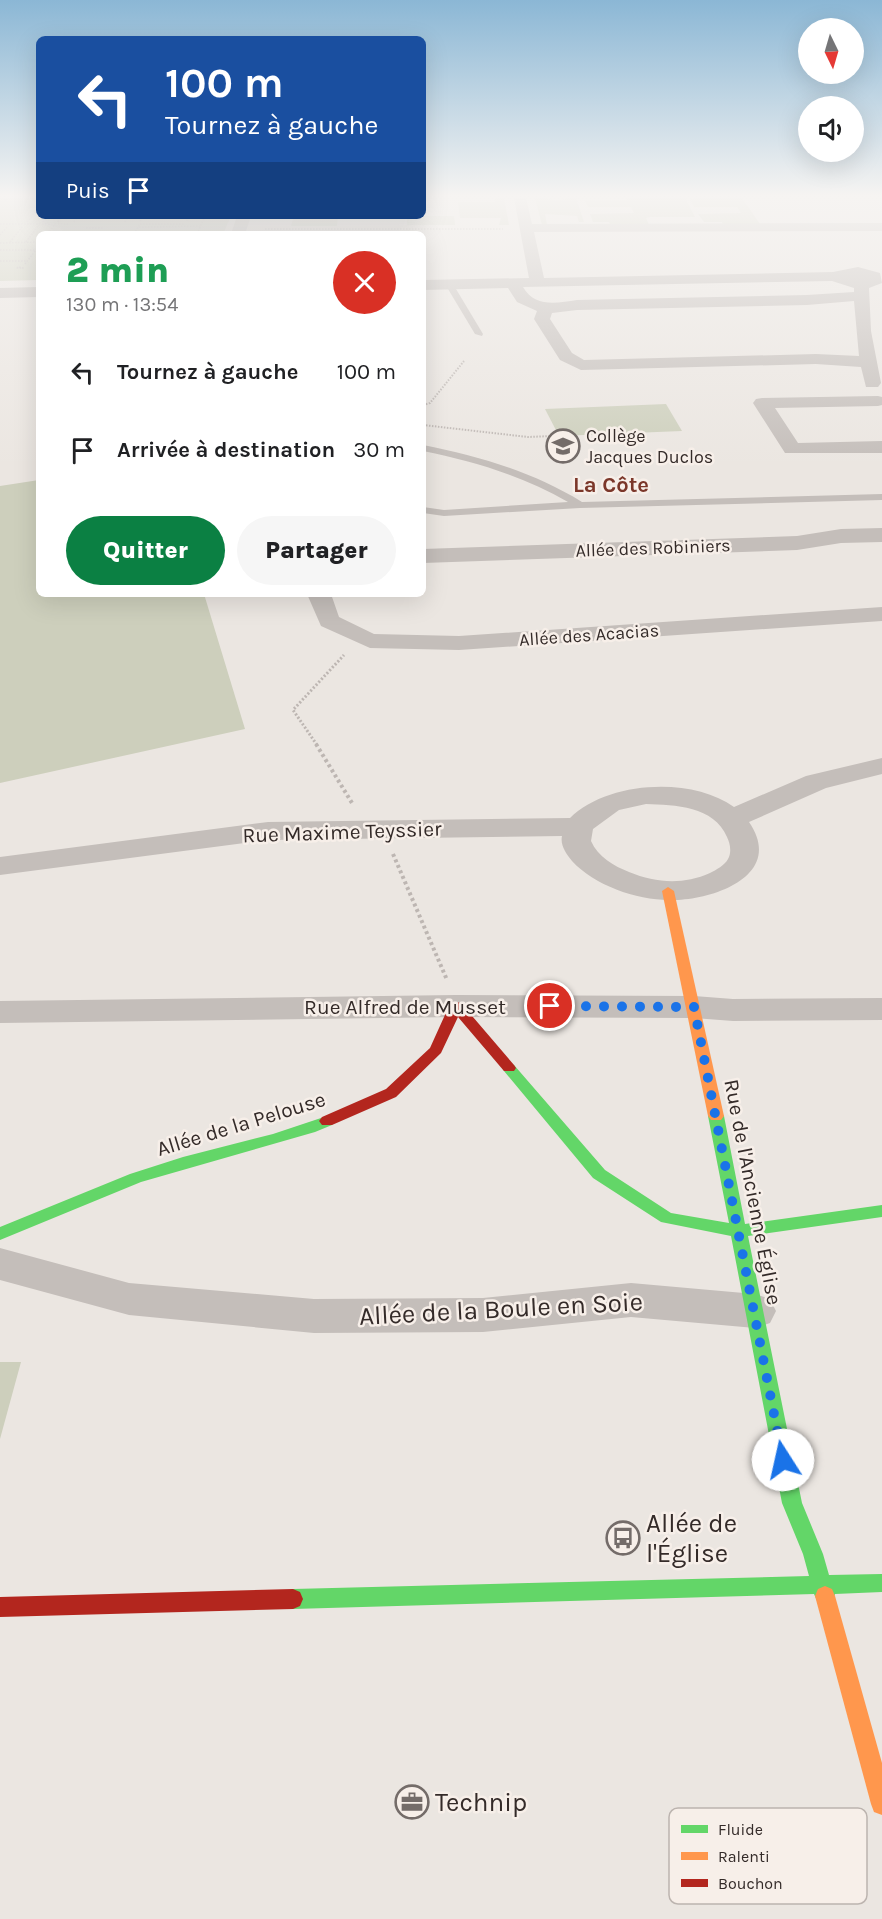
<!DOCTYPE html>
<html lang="fr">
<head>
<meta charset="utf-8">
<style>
  :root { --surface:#fff; --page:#f6f6f6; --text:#202124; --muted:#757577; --accent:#0b8043 }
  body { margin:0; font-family:Karla,sans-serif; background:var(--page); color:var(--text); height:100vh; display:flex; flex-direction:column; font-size:22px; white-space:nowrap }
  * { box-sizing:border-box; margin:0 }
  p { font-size:20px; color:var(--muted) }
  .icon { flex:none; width:33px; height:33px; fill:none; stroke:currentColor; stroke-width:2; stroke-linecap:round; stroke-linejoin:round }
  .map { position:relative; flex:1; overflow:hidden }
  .panel { position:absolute; left:36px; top:231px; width:390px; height:366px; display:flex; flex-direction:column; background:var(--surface); border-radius:9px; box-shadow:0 6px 24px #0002 }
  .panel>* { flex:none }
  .top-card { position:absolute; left:36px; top:36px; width:390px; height:183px; border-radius:9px; box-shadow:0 6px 24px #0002; background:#1a4fa0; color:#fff; overflow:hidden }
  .needle { width:39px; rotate:175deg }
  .buttons { position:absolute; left:798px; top:18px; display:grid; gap:12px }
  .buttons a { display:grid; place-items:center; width:66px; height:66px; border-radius:50%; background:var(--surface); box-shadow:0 6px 24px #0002; font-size:30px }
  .pin { position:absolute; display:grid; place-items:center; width:51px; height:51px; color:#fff; margin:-26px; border:3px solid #fff; border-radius:50%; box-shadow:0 2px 6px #0007 }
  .me { position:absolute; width:66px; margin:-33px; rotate:350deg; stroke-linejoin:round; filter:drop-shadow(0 0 4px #0008) }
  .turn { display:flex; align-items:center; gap:21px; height:126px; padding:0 30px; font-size:27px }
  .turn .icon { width:78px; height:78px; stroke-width:2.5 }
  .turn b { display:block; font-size:42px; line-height:51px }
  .then { display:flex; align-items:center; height:57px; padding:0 30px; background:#0003; gap:12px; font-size:22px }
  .round { display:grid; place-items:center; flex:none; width:63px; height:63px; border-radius:32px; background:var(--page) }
  .summary { display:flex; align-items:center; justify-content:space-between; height:102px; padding:0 30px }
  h1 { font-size:36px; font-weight:800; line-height:45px; color:#1e9e55 }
  .button { display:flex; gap:12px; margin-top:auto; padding:12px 30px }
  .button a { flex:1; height:69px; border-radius:36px; background:var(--accent); color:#fff; font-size:24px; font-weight:800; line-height:69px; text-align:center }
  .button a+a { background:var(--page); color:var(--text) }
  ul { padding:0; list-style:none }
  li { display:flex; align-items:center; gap:18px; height:78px; padding:0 30px }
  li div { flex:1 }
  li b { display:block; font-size:22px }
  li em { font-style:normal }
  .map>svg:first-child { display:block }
  .green { fill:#cdcfbc }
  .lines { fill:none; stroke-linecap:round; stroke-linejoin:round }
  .path-far3 { stroke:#bdb6b2; stroke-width:1.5; stroke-dasharray:1.5 1.5; stroke-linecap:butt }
  .path-far2 { stroke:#bdb6b2; stroke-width:2; stroke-dasharray:1.5 1.5; stroke-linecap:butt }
  .path-far1 { stroke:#bdb6b2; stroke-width:3; stroke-dasharray:2 2; stroke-linecap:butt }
  .path { stroke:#bdb6b2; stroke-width:4; stroke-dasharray:3 3; stroke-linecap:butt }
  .lane { fill:#c4beba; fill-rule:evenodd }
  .street { fill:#c4beba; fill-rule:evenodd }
  .fast { fill:#63d668; fill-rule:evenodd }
  .slow { fill:#ff974d; fill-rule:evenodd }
  .jam { fill:#b3261e; fill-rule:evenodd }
  .route { stroke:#1a73e8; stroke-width:10; stroke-dasharray:0 18 }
  .labels { text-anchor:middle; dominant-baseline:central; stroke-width:5; stroke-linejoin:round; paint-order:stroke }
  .far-poi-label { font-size:18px; fill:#342b29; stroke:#f7efe9; text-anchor:start }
  .far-street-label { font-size:18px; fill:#342b29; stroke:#f7efe9 }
  .street-label { font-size:21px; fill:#342b29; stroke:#f7efe9 }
  .far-district-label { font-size:22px; font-weight:bold; fill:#7b372a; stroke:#f7efe9 }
  .near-street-label { font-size:26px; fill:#342b29; stroke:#f7efe9 }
  .near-poi-label { font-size:26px; fill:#342b29; stroke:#f7efe9; text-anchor:start }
  .key { fill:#f7efe9; stroke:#bcb4af; stroke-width:1.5 }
  .key-label { font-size:16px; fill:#342b29 }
</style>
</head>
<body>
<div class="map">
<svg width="882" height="1919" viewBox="0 0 882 1919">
  <rect width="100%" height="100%" fill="#ebe6e1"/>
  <g class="green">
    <path d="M 0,198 L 39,198 L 39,216 L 231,216 L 223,234 L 39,234 L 39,280 L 0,281 Z"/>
    <path d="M 504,198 L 509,225 L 499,225 L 501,218 L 460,218 L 458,202 L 495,202 L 495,199 Z"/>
    <path d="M 535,198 L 557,200 L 576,198 L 584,222 L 579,222 L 577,216 L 545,214 L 547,225 L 542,225 Z"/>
    <path d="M 627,198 L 685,198 L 695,217 L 650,217 L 646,218 L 649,225 L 610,225 L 609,222 L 593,222 L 590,214 L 634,213 L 631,207 L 588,207 L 585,200 L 627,200 Z"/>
    <path d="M 742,198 L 760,224 L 723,225 L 722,222 L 704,222 L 698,214 L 741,213 L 737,207 L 694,207 L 690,199 Z"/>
    <path d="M 294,216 L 338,216 L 337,226 L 291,226 Z"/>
    <path d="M 344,216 L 454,216 L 455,225 L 407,225 L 407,218 L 344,218 Z"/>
    <path d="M 666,404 L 682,431 L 559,436 L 545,409 Z"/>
    <path d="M 39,480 L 39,594 L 204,594 L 245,729 L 0,783 L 0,486 Z"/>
    <path d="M 0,1362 L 21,1362 L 0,1439 Z"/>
  </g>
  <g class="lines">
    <g class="path-far3">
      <path d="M 140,221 L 143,216"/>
      <path d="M 187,221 L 189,216"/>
      <path d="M 27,222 L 39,207"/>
      <path d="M 43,222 L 47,216"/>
      <path d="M 58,222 L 63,216"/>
      <path d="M 74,222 L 78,216"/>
      <path d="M 125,222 L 128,216"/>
      <path d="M 0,224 L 55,224"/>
      <path d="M 140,224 L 185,224"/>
      <path d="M 139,227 L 200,226"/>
      <path d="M 86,228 L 103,228"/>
      <path d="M 265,229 L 503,229"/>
      <path d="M 48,234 L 55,224 L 68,224"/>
      <path d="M 82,234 L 99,233"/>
      <path d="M 134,234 L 140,224"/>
      <path d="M 197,234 L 205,216"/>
      <path d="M 0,235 L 8,226"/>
      <path d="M 10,242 L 23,226"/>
      <path d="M 26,242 L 38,226"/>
      <path d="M 0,243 L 39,242"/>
      <path d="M 0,250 L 36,250"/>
      <path d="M 0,261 L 27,261"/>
      <path d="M 25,264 L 39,246"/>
      <path d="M 19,267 L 23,268 L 16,268 Z"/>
    </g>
    <g class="path-far2">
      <path d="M 423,405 L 430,403 L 464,361"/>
      <path d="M 423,425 L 528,437 L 552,436"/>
    </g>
    <path class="path-far1" d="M 317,745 L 293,710 L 344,655"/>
    <g class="path">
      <path d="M 316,744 L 352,803"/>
      <path d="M 393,854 L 447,980"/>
    </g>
    <g class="lane">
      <path d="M 2,198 L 10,198 L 5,201 Z"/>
      <path d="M 446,282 L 453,284 L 483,334 L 482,336 L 475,334 L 445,284 Z"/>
      <path d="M 423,445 C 479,456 533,472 582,502 L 882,494 L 882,500 L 580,508 L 444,516 L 423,513 L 423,507 L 444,510 L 568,502 C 523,476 473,461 423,451 Z"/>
    </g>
    <g class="street">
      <path d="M 514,198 L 526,198 L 532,224 L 882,223 L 882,231 L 534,232 L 544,278 L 833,272 L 858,267 L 880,273 L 882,283 L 869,288 L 871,331 L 881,383 L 878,387 L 866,387 L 861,367 L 816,364 L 581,370 L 560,360 L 534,319 L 537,311 L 517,302 L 508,288 L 423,290 L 423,280 L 529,278 ZM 832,281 L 854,288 L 854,292 L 807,295 L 577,300 C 557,303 535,308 523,287 ZM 854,301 L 859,356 L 816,354 L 584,360 L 572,353 L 550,319 L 552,313 L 577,310 L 807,305 Z"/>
      <path d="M 237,216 L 251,216 L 245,234 L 231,234 Z"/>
      <path d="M 39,287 L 39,297 L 0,298 L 0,288 Z"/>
      <path d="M 878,396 L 882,397 L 882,405 L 878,406 L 775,408 L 798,443 L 882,441 L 882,453 L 785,453 L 753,403 L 756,399 L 762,398 Z"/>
      <path d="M 882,528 L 882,542 L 841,543 L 797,550 L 423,563 L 423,549 L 797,536 L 841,529 Z"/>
      <path d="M 307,594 L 331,594 L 339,617 L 374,634 L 459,636 L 882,607 L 882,621 L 459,650 L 370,648 L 321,626 Z"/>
      <path d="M 882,758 L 882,774 L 826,788 L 749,822 C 786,876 711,901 669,900 C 636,900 594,885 572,861 C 566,854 560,845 562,836 L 268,840 L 0,875 L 0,857 L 268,822 L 570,818 C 607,781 692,776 734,807 L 806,776 ZM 646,804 C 675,805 714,806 727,837 C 730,843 732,852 728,859 C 725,865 716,870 710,873 C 683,885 656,883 629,872 C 614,866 598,857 591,841 L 593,829 L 619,810 Z"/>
      <path d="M 456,995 L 694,996 L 733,999 L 882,998 L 882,1020 L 733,1021 L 694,1018 L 456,1017 L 0,1023 L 0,1001 Z"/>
      <path d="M 0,1248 L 129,1283 L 314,1299 L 483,1298 L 631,1283 L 755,1294 L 770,1299 L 776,1311 L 770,1323 L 755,1328 L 631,1317 L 483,1332 L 314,1333 L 129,1315 L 0,1280 Z"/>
    </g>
    <g class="fast">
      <path d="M 509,1063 L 514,1065 L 605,1170 L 671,1213 L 729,1223 L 708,1116 L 711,1112 L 721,1112 L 724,1116 L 745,1224 L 882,1205 L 882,1217 L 748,1236 L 802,1503 L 823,1554 L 829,1575 L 882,1574 L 882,1592 L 835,1594 L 832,1603 L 825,1606 L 818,1603 L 814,1594 L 293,1609 L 286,1606 L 283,1599 L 286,1592 L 293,1589 L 809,1576 L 803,1554 L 782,1503 L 731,1236 L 661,1222 L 593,1178 L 504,1071 L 502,1068 L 504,1065 Z"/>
      <path d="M 327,1116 L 332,1117 L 335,1121 L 332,1125 L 315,1132 L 141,1182 L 0,1240 L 0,1227 L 130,1174 L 183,1157 L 273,1134 Z"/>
    </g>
    <g class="slow">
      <path d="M 668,887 L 674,891 L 724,1116 L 721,1120 L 711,1120 L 708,1116 L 662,891 Z"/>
      <path d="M 825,1586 L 832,1589 L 835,1596 L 882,1763 L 882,1815 L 874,1812 L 871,1804 L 815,1596 L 818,1589 Z"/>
    </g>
    <g class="jam">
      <path d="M 456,1002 L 461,1003 L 514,1065 L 516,1068 L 514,1071 L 504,1071 L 458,1017 L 441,1053 L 396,1097 L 332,1125 L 322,1125 L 319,1121 L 322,1117 L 386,1089 L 430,1048 L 449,1006 Z"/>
      <path d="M 293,1589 L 300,1592 L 303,1599 L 300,1606 L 293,1609 L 0,1617 L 0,1597 Z"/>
    </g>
  </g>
  <linearGradient id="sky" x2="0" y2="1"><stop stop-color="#8bb7d5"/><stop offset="0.42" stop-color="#f6f4f2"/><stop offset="1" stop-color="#f6f4f2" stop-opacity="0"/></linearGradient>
  <rect width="882" height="466" fill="url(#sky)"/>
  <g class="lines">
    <path class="route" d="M 550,1006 L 694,1007 L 783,1460"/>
  </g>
  <defs>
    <g id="school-ring" transform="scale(1.725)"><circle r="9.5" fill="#f7efe9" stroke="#746c69" stroke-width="1.5"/><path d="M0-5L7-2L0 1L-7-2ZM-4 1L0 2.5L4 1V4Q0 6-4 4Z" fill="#746c69"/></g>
    <g id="bus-ring" transform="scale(1.725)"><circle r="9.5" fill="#f7efe9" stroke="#746c69" stroke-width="1.5"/><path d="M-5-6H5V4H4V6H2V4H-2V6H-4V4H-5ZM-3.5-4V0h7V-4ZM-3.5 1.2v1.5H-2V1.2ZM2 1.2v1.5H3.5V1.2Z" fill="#746c69"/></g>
    <g id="office-ring" transform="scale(1.725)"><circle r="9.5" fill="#f7efe9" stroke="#746c69" stroke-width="1.5"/><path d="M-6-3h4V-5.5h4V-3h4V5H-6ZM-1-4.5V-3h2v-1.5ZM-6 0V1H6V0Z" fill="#746c69"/></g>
  </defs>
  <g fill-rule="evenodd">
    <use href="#school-ring" x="563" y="446"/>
    <use href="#bus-ring" x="623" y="1538"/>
    <use href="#office-ring" x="412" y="1802"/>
  </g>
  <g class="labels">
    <g class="far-poi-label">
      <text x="586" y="436">Collège<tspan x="586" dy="21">Jacques Duclos</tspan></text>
    </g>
    <g class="far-street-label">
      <text transform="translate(653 548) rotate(-2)">Allée des Robiniers</text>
      <text transform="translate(589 635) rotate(-4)">Allée des Acacias</text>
    </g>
    <g class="street-label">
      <text transform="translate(342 832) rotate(-2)">Rue Maxime Teyssier</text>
      <text x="405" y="1007">Rue Alfred de Musset</text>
      <text transform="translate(241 1124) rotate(-17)">Allée de la Pelouse</text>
      <text transform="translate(753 1192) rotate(79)">Rue de l'Ancienne Église</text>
    </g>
    <g class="far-district-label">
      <text x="611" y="485">La Côte</text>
    </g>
    <g class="near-street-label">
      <text transform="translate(501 1309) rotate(-3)">Allée de la Boule en Soie</text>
    </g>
    <g class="near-poi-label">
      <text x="646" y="1523">Allée de<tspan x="646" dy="30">l'Église</tspan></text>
      <text x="435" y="1802">Technip</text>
    </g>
  </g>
  <rect x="669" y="1808" width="198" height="96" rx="9" class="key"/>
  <rect x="681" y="1825" width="27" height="8" fill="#63d668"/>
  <rect x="681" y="1852" width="27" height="8" fill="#ff974d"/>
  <rect x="681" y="1879" width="27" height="8" fill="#b3261e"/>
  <g class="key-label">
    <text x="718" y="1835">Fluide</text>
    <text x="718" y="1862">Ralenti</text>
    <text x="718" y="1889">Bouchon</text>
  </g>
</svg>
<div class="buttons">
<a><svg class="needle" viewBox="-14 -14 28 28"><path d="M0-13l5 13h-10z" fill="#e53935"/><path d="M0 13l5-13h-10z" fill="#757577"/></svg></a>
<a><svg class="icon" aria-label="sound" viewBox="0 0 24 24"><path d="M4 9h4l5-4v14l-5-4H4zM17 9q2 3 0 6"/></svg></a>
</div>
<div class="pin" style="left:550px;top:1006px;background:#d93025"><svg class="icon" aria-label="arrive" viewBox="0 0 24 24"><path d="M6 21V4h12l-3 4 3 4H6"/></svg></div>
<svg class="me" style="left:783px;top:1460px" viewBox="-20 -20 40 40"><circle r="19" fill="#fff"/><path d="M0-13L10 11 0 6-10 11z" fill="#1a73e8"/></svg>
<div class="top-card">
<div class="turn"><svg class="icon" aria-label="left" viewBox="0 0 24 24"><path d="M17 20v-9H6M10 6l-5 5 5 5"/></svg><div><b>100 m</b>Tournez à gauche</div></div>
<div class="then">Puis<svg class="icon" aria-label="arrive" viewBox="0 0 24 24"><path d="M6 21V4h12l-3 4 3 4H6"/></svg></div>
</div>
<section class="panel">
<div class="summary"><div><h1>2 min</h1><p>130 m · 13:54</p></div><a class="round" style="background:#d93025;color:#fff"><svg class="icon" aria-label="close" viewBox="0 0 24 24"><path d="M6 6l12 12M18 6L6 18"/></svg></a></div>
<ul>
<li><svg class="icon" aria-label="left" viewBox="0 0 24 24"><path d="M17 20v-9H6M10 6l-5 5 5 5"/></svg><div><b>Tournez à gauche</b></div><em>100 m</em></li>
<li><svg class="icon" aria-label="arrive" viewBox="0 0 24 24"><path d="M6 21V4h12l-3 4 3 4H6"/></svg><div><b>Arrivée à destination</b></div><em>30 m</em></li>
</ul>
<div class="button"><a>Quitter</a><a>Partager</a></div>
</section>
</div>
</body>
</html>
